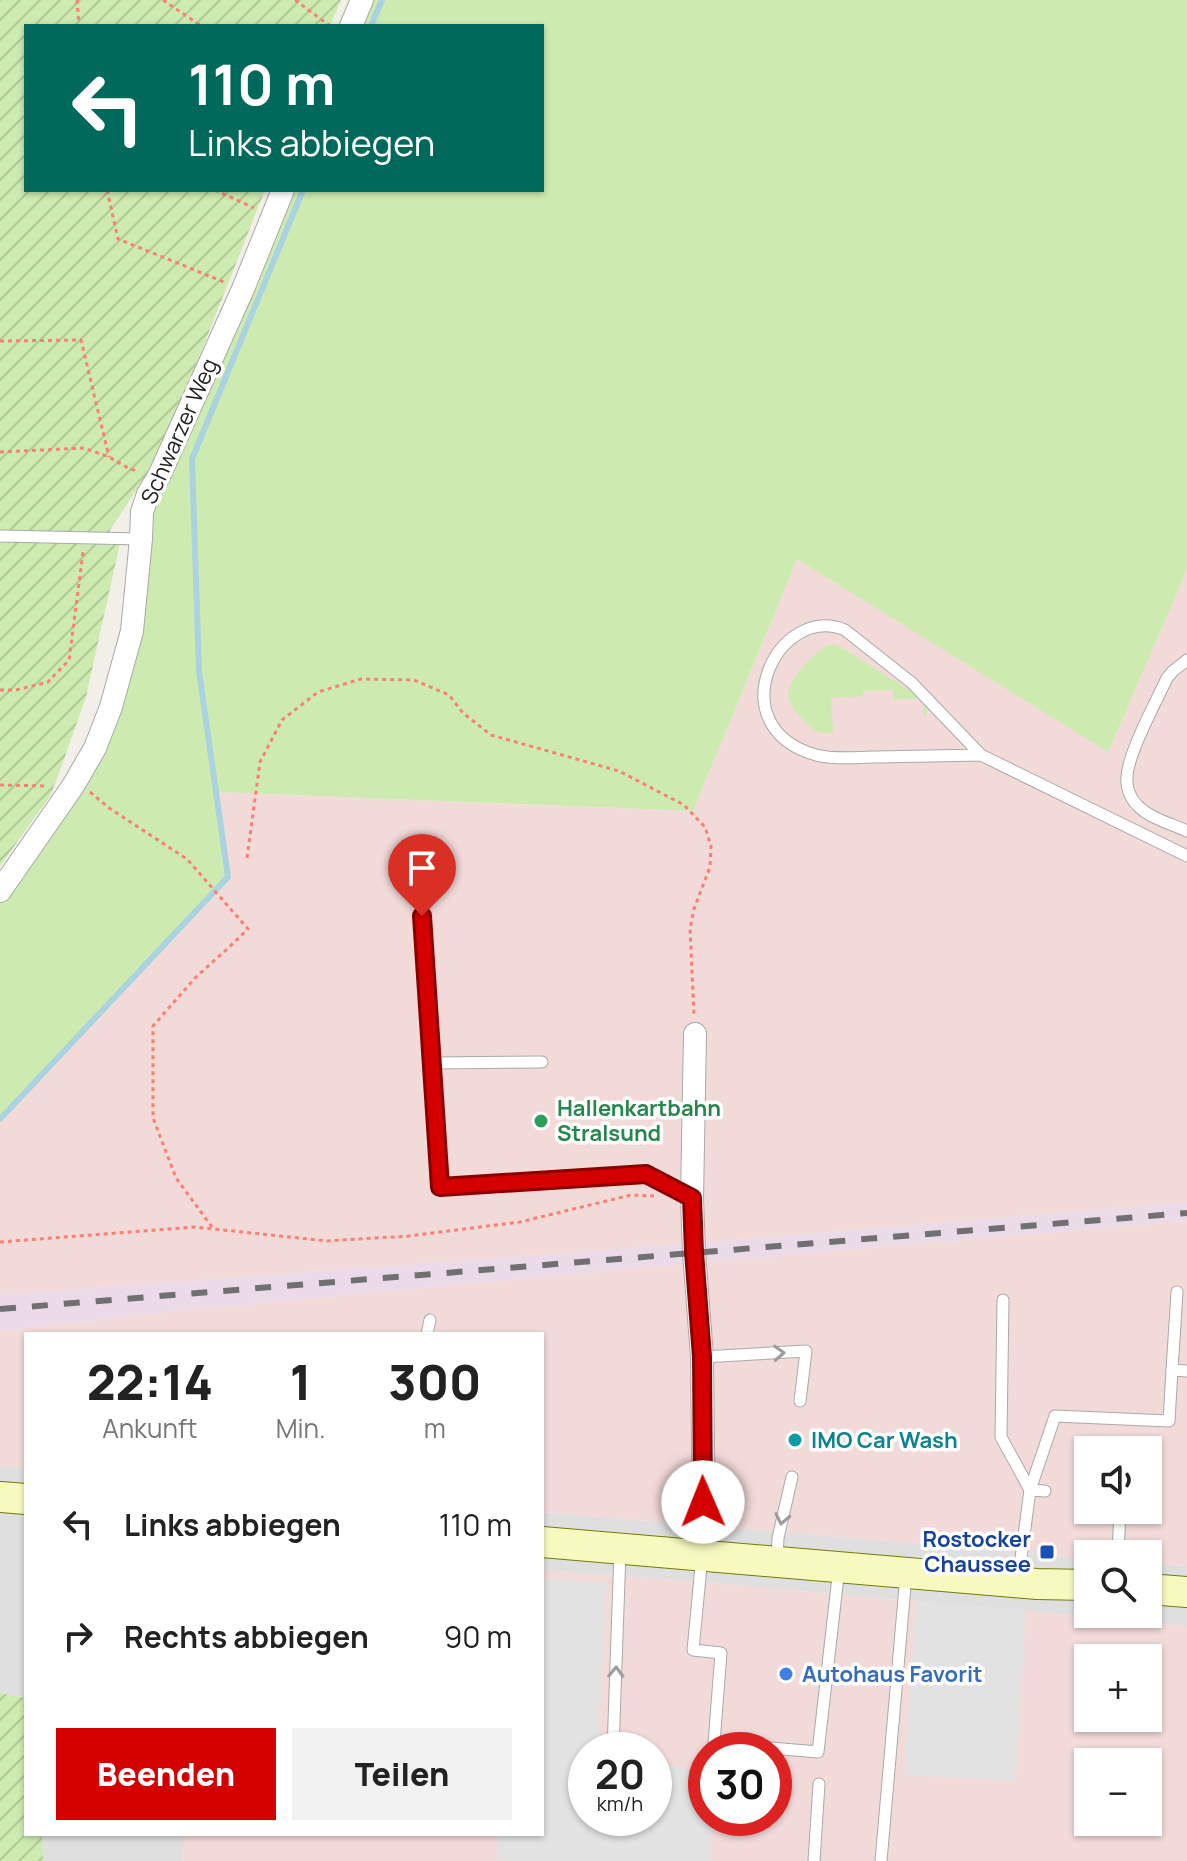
<!DOCTYPE html>
<html lang="de">
<head>
<meta charset="utf-8">
<style>
  :root { --surface:#fff; --page:#f2f2f2; --text:#222; --muted:#767676; --accent:#d40000 }
  body { margin:0; font-family:Manrope,sans-serif; background:var(--page); color:var(--text); height:100vh; display:flex; flex-direction:column; font-size:30px; white-space:nowrap }
  * { box-sizing:border-box; margin:0 }
  p { font-size:26px; color:var(--muted) }
  .icon { flex:none; width:44px; height:44px; fill:none; stroke:currentColor; stroke-width:2; stroke-linecap:round; stroke-linejoin:round }
  .map { position:relative; flex:1; overflow:hidden }
  .details { position:absolute; left:24px; top:1332px; width:520px; height:504px; display:flex; flex-direction:column; background:var(--surface); border-radius:0px; box-shadow:0 2px 6px #0004 }
  .details>* { flex:none }
  .top-card { position:absolute; left:24px; top:24px; width:520px; height:168px; border-radius:0px; box-shadow:0 2px 6px #0004; background:#00695c; color:#fff; overflow:hidden }
  .tools { position:absolute; left:1074px; top:1436px; display:grid; gap:16px }
  .tools a { display:grid; place-items:center; width:88px; height:88px; border-radius:0px; background:var(--surface); box-shadow:0 2px 6px #0004; font-size:40px }
  .speed { position:absolute; left:568px; top:1732px; display:flex; gap:16px; font-size:40px; font-weight:700; text-align:center }
  .speed>* { display:grid; place-content:center; width:104px; height:104px; border-radius:50%; background:var(--surface); box-shadow:0 2px 6px #0004; line-height:1 }
  .speed small { font-size:20px; font-weight:400 }
  .speed .limit { border:12px solid #d22; background:#fff; color:#111 }
  .pin { position:absolute; display:grid; place-items:center; width:68px; height:68px; color:#fff; margin:-82px -34px; border-radius:50% 50% 50% 0; rotate:-45deg; box-shadow:0 0 8px #0007 }
  .pin .icon { rotate:45deg }
  .me { position:absolute; width:88px; margin:-44px; rotate:359deg; stroke-linejoin:round; filter:drop-shadow(0 0 6px #0008) }
  .turn { display:flex; align-items:center; gap:28px; height:168px; padding:0 32px; font-size:36px }
  .turn .icon { width:104px; height:104px; stroke-width:2.5 }
  .turn b { display:block; font-size:56px; line-height:68px }
  .eta { display:flex; justify-content:space-evenly; align-items:center; height:136px; text-align:center }
  .eta b { font-size:48px; font-weight:800; line-height:56px }
  .cta { display:flex; gap:16px; margin-top:auto; padding:16px 32px }
  .cta a { flex:1; height:92px; border-radius:0px; background:var(--accent); color:#fff; font-size:32px; font-weight:800; line-height:92px; text-align:center }
  .cta a+a { background:var(--page); color:var(--text) }
  ul { padding:0; list-style:none }
  li { display:flex; align-items:center; gap:24px; height:112px; padding:0 32px }
  li div { flex:1 }
  li b { display:block; font-size:30px }
  li em { font-style:normal }
  .map>svg:first-child { display:block }
  .residential { fill:#e0dfdf }
  .commercial { fill:#f2dad9; fill-rule:evenodd }
  .railway { fill:#ebdbe8 }
  .grass { fill:#cdebb0 }
  .garden { fill:url(#garden-furrows) }
  .parking { fill:#e2e2e2 }
  .lines { fill:none; stroke-linecap:round; stroke-linejoin:round }
  .stream { stroke:#aad3df; stroke-width:6 }
  .service-casing { stroke:#a9a9a9; stroke-width:13 }
  .minor-casing { stroke:#a9a9a9; stroke-width:24 }
  .secondary-casing { stroke:#707d05; stroke-width:32 }
  .path { stroke:#fa8072; stroke-width:3; stroke-dasharray:4 4; stroke-linecap:butt }
  .service { stroke:#fff; stroke-width:11 }
  .minor { stroke:#fff; stroke-width:22 }
  .secondary { stroke:#f7fabf; stroke-width:30 }
  .rail { stroke:#707070; stroke-width:6; stroke-dasharray:16 16; stroke-linecap:butt }
  .oneway { stroke:#9c9c9c }
  .route-casing { stroke:#8a0000; stroke-width:20 }
  .route { stroke:#d40000; stroke-width:14 }
  .leisure-dot { fill:#2e9e5b; stroke:#fff; stroke-width:3 }
  .culture-dot { fill:#0f9aa8; stroke:#fff; stroke-width:3 }
  .transit-dot { fill:#1a4fb4; stroke:#fff; stroke-width:3 }
  .shop-dot { fill:#3f7fe0; stroke:#fff; stroke-width:3 }
  .labels { text-anchor:middle; dominant-baseline:central; stroke-width:7; stroke-linejoin:round; paint-order:stroke }
  .street-label { font-size:22px; fill:#222; stroke:#fff }
  .leisure-label { font-size:22px; font-weight:bold; fill:#27864d; stroke:#fff; text-anchor:start }
  .culture-label { font-size:22px; font-weight:bold; fill:#0d838f; stroke:#fff; text-anchor:start }
  .transit-label { font-size:22px; font-weight:bold; fill:#164399; stroke:#fff; text-anchor:end }
  .shop-label { font-size:22px; font-weight:bold; fill:#366cbe; stroke:#fff; text-anchor:start }
</style>
</head>
<body>
<div class="map">
<svg width="1187" height="1861" viewBox="0 0 1187 1861">
  <defs>
    <pattern id="garden-furrows" width="10" height="10" patternUnits="userSpaceOnUse" patternTransform="scale(2)"><rect width="10" height="10" fill="#cdebb0"/><path d="M-1 1l2-2M0 10L10 0M9 11l2-2" fill="none" stroke="#b0c997"/></pattern>
  </defs>
  <rect width="100%" height="100%" fill="#f2efe9"/>
  <g class="residential">
    <path d="M 0,1466 L 26,1468 L 26,1698 L 0,1693 Z"/>
    <path d="M 542,1512 L 1088,1558 L 1088,1614 L 1148,1614 L 1148,1563 L 1187,1566 L 1187,1626 L 691,1581 L 542,1570 Z"/>
    <path d="M 42,1834 L 185,1834 L 183,1861 L 43,1861 Z"/>
  </g>
  <g class="commercial">
    <path d="M 797,559 L 1108,751 L 1187,570 L 1187,1202 L 711,1242 L 0,1295 L 0,1123 L 228,877 L 216,792 L 693,811 Z"/>
    <path d="M 1187,1221 L 1187,1566 L 1148,1563 L 1148,1554 L 1088,1554 L 1088,1558 L 542,1512 L 542,1334 L 26,1334 L 26,1468 L 0,1466 L 0,1331 L 177,1311 L 737,1259 ZM 1088,1450 L 1148,1450 L 1148,1510 L 1088,1510 Z"/>
    <path d="M 542,1570 L 691,1581 L 1187,1626 L 1187,1861 L 183,1861 L 185,1834 L 542,1834 ZM 1088,1658 L 1148,1658 L 1148,1718 L 1088,1718 ZM 586,1750 L 654,1750 L 654,1818 L 586,1818 ZM 706,1750 L 774,1750 L 774,1818 L 706,1818 ZM 1088,1762 L 1148,1762 L 1148,1822 L 1088,1822 Z"/>
  </g>
  <path class="railway" d="M 1187,1202 L 1187,1221 L 737,1259 L 177,1311 L 0,1331 L 0,1295 L 711,1242 Z"/>
  <g class="grass">
    <path d="M 362,0 L 1187,0 L 1187,570 L 1108,752 L 797,559 L 693,811 L 217,792 L 228,877 L 0,1119 L 0,891 L 95,748 L 141,539 L 283,190 L 542,190 L 542,26 L 351,26 Z"/>
    <path d="M 830,644 L 836,644 L 923,699 L 928,709 L 926,715 L 924,716 L 923,702 L 919,699 L 894,699 L 893,690 L 863,691 L 863,696 L 831,698 L 833,733 C 830,733 823,733 821,733 C 810,730 789,706 788,696 C 787,680 816,650 830,644 Z"/>
  </g>
  <g class="garden">
    <path d="M 0,0 L 341,0 L 330,26 L 26,26 L 26,190 L 265,190 L 161,453 L 110,530 L 109,540 L 120,543 L 86,697 L 58,776 L 50,796 L 0,866 Z"/>
    <path d="M 0,1693 L 26,1698 L 26,1834 L 42,1834 L 43,1861 L 0,1861 Z"/>
  </g>
  <g class="parking">
    <path d="M 542,1578 L 607,1583 L 598,1750 L 586,1750 L 586,1818 L 654,1818 L 654,1764 L 706,1770 L 706,1818 L 713,1818 L 711,1861 L 516,1861 L 496,1859 L 498,1834 L 542,1834 Z"/>
    <path d="M 916,1602 L 1026,1609 L 1016,1781 L 904,1775 Z"/>
  </g>
  <g class="lines">
    <g class="stream">
      <path d="M 371,26 L 382,0"/>
      <path d="M 0,1119 L 228,877 L 199,671 L 192,459 L 303,190"/>
    </g>
    <g class="service-casing">
      <g id="service">
        <path d="M 0,536 L 141,539"/>
        <path d="M 1187,660 L 1173,671 L 1167,678 C 1156,702 1128,753 1127,777 C 1126,787 1130,798 1137,805 C 1149,818 1172,824 1187,831"/>
        <path d="M 981,755 C 946,756 912,756 877,757 C 857,757 835,760 816,755 C 717,727 778,602 845,630 L 912,683 L 981,755 L 1187,856"/>
        <path d="M 422,916 L 440,1187 L 646,1174 L 692,1198"/>
        <path d="M 432,1063 L 542,1062"/>
        <path d="M 1003,1300 L 1001,1437 L 1030,1490 L 1055,1416 L 1169,1421 L 1172,1370 L 1187,1371"/>
        <path d="M 427,1334 L 430,1320"/>
        <path d="M 702,1357 L 806,1351 L 800,1401"/>
        <path d="M 1172,1370 L 1177,1292"/>
        <path d="M 1118,1554 L 1120,1510"/>
        <path d="M 702,1556 L 693,1650 L 721,1653 L 714,1743 L 818,1752 L 839,1568"/>
        <path d="M 777,1559 L 778,1538 L 792,1477"/>
        <path d="M 1018,1581 L 1030,1490 L 1045,1491"/>
        <path d="M 613,1750 L 620,1551"/>
        <path d="M 814,1861 L 819,1784"/>
        <path d="M 881,1861 L 906,1575"/>
      </g>
    </g>
    <g class="minor-casing">
      <g id="minor">
        <path d="M 351,26 L 362,0"/>
        <path d="M 0,891 L 73,786 L 95,748 L 111,707 L 132,631 L 141,539 L 142,512 L 148,494 L 159,476 L 243,289 L 283,190"/>
        <path d="M 695,1034 L 692,1198 L 694,1252 L 702,1357 L 704,1531 L 702,1556"/>
      </g>
    </g>
    <g class="secondary-casing">
      <g id="secondary">
        <path d="M 0,1497 L 26,1499"/>
        <path d="M 542,1542 L 1037,1584 L 1088,1585"/>
        <path d="M 1148,1589 L 1187,1592"/>
      </g>
    </g>
    <g class="path">
      <path d="M 77,0 L 79,26"/>
      <path d="M 163,0 L 201,26"/>
      <path d="M 295,0 L 330,26"/>
      <path d="M 107,190 L 118,239 L 224,282"/>
      <path d="M 215,190 L 254,208"/>
      <path d="M 0,341 L 81,340 L 109,457"/>
      <path d="M 0,452 L 84,448 L 109,457 L 130,469 L 139,471"/>
      <path d="M 0,690 L 16,690 L 48,682 L 69,660 L 83,552"/>
      <path d="M 0,785 L 48,786"/>
      <path d="M 90,792 L 109,808 L 187,859 L 248,929 L 226,950 L 196,977 L 153,1026 L 153,1118 L 176,1178 L 212,1227"/>
      <path d="M 247,858 L 260,762 L 282,720 L 318,692 L 361,679 L 414,680 L 449,695 L 463,713 L 491,735 L 619,771 L 684,805 L 705,827 L 711,846 L 710,867 L 694,909 L 690,929 L 694,1014"/>
      <path d="M 0,1242 L 195,1227 L 327,1241 L 409,1236 L 520,1222 L 631,1195 L 654,1196"/>
    </g>
    <use href="#service" class="service"/>
    <use href="#minor" class="minor"/>
    <use href="#secondary" class="secondary"/>
    <path class="rail" d="M 0,1309 L 1187,1213"/>
  </g>
  <defs><path id="oneway-chevron" d="M-2-3.5L2.5 0L-2 3.5" fill="none" stroke-width="1.6" stroke-linecap="round" stroke-linejoin="round" transform="scale(2)"/></defs>
  <g class="oneway">
    <use href="#oneway-chevron" transform="translate(779 1353) rotate(-3)"/>
    <use href="#oneway-chevron" transform="translate(782 1519) rotate(102)"/>
    <use href="#oneway-chevron" transform="translate(616 1672) rotate(-88)"/>
  </g>
  <g class="lines">
    <g class="route-casing">
      <path id="route" d="M 422,916 L 440,1187 L 646,1174 L 692,1198 L 694,1252 L 702,1357 L 703,1502"/>
    </g>
    <use href="#route" class="route"/>
  </g>
  <circle class="leisure-dot" cx="541" cy="1121" r="8"/>
  <circle class="culture-dot" cx="795" cy="1440" r="8"/>
  <rect class="transit-dot" x="1039" y="1544" width="16" height="16" rx="4"/>
  <circle class="shop-dot" cx="786" cy="1674" r="8"/>
  <g class="labels">
    <g class="street-label">
      <text transform="translate(179 431) rotate(-66)">Schwarzer Weg</text>
    </g>
    <g class="leisure-label">
      <text x="557" y="1108">Hallenkartbahn<tspan x="557" dy="25">Stralsund</tspan></text>
    </g>
    <g class="culture-label">
      <text x="811" y="1440">IMO Car Wash</text>
    </g>
    <g class="transit-label">
      <text x="1031" y="1539">Rostocker<tspan x="1031" dy="25">Chaussee</tspan></text>
    </g>
    <g class="shop-label">
      <text x="802" y="1674">Autohaus Favorit</text>
    </g>
  </g>
</svg>
<div class="tools">
<a><svg class="icon" aria-label="sound" viewBox="0 0 24 24"><path d="M4 9h4l5-4v14l-5-4H4zM17 9q2 3 0 6"/></svg></a>
<a><svg class="icon" aria-label="search" viewBox="0 0 24 24"><circle cx="10" cy="10" r="6"/><path d="M15 15l6 6"/></svg></a>
<a>+</a>
<a>−</a>
</div>
<div class="speed"><div>20<small>km/h</small></div><div class="limit">30</div></div>
<div class="pin" style="left:422px;top:916px;background:#d93025"><svg class="icon" aria-label="arrive" viewBox="0 0 24 24"><path d="M6 21V4h12l-3 4 3 4H6"/></svg></div>
<svg class="me" style="left:703px;top:1502px" viewBox="-20 -20 40 40"><circle r="19" fill="#fff"/><path d="M0-13L10 11 0 6-10 11z" fill="#d40000"/></svg>
<div class="top-card">
<div class="turn"><svg class="icon" aria-label="left" viewBox="0 0 24 24"><path d="M17 20v-9H6M10 6l-5 5 5 5"/></svg><div><b>110 m</b>Links abbiegen</div></div>
</div>
<section class="details">
<div class="eta">
<div><b>22:14</b><p>Ankunft</p></div>
<div><b>1</b><p>Min.</p></div>
<div><b>300</b><p>m</p></div>
</div>
<ul>
<li><svg class="icon" aria-label="left" viewBox="0 0 24 24"><path d="M17 20v-9H6M10 6l-5 5 5 5"/></svg><div><b>Links abbiegen</b></div><em>110 m</em></li>
<li><svg class="icon" aria-label="right" viewBox="0 0 24 24"><path d="M7 20v-9h11M14 6l5 5-5 5"/></svg><div><b>Rechts abbiegen</b></div><em>90 m</em></li>
</ul>
<div class="cta"><a>Beenden</a><a>Teilen</a></div>
</section>
</div>
</body>
</html>
